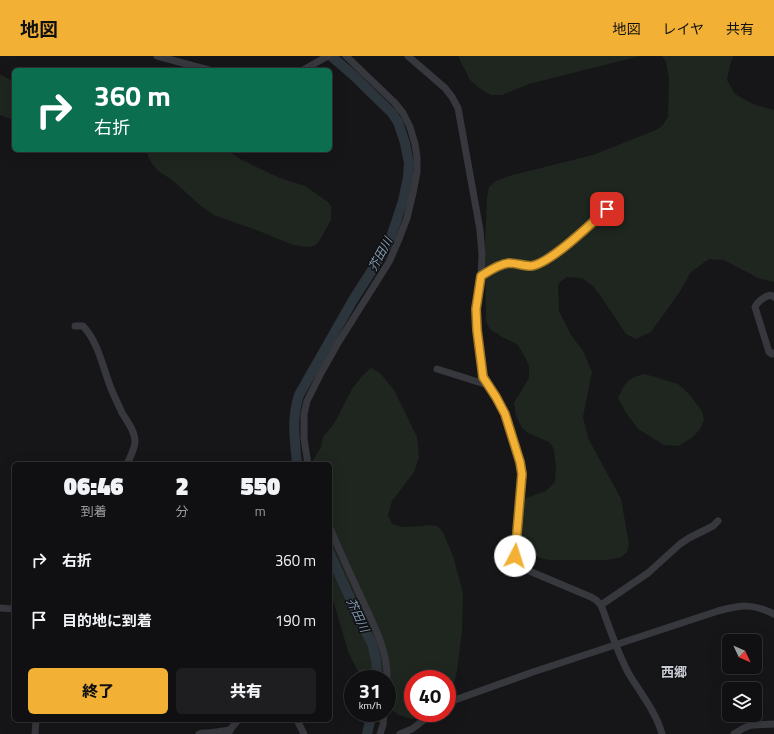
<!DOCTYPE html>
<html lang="ja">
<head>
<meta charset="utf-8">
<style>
  :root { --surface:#101012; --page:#1e1e20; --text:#f1f3f6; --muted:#9c9d9f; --line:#303032; --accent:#f2b134 }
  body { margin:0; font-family:"Titillium Web","Noto Sans JP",sans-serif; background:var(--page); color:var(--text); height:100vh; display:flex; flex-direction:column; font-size:15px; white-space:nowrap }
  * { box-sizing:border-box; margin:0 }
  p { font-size:13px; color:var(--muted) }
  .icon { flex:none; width:22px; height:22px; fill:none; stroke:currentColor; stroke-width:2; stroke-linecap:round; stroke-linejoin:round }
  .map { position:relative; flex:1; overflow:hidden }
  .side { position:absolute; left:12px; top:406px; width:320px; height:260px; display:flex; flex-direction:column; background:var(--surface); border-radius:6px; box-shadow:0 4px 16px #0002,0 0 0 1px var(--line) }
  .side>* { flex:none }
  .top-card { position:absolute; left:12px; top:12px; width:320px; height:84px; border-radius:6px; box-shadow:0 4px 16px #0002,0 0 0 1px var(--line); background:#0b6e4f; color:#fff; overflow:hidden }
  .needle { width:26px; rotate:134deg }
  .controls { position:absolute; left:722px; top:578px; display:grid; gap:8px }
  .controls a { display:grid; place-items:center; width:40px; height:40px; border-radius:6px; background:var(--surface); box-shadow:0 4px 16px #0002,0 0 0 1px var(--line); font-size:20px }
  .speed { position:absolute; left:344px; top:614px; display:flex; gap:8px; font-size:20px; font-weight:700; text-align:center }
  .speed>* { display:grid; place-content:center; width:52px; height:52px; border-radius:50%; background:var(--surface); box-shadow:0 4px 16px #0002,0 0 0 1px var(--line); line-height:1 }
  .speed small { font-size:10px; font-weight:400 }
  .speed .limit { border:6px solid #d22; background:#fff; color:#111 }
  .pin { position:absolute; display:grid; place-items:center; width:34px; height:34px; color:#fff; margin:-17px; border-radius:8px; box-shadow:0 2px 6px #0006 }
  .me { position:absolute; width:44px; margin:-22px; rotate:5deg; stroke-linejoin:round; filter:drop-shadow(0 0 3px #0008) }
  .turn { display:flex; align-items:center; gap:14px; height:84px; padding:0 16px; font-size:18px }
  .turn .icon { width:52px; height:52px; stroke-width:2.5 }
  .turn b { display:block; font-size:28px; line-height:34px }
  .eta { display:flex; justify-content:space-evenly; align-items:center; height:68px; text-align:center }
  .eta b { font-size:24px; font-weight:800; line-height:28px }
  .primary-button { display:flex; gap:8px; margin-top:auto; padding:8px 16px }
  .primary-button a { flex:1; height:46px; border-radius:6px; background:var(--accent); color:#111; font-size:16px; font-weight:800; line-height:46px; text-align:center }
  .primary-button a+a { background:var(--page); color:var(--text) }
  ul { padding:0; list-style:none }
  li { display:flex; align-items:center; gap:12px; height:60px; padding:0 16px }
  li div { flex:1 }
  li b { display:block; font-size:15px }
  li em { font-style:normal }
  header { display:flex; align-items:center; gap:24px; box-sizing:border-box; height:56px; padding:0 20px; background:var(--accent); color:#111 }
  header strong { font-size:19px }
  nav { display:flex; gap:22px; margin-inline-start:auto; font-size:14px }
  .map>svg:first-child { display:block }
  .green { fill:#1e261f }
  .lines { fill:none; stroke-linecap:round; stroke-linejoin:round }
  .river { stroke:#2c353c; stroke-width:10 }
  .minor { stroke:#37383d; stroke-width:7 }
  .route-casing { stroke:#9d7322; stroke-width:10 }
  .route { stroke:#f2b134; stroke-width:7 }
  .labels { text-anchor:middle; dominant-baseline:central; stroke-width:3; stroke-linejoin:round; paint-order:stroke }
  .water-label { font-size:12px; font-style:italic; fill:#7f9bb3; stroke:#111113 }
  .quarter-label { font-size:13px; font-weight:bold; fill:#c9ccd4; stroke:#111113 }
</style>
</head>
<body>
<header>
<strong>地図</strong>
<nav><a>地図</a><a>レイヤ</a><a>共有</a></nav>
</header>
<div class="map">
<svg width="774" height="678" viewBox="0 0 774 678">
  <rect width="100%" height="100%" fill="#161618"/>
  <g class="green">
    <path d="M 458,0 L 640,0 L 529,28 L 502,39 L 491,39 L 482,34 L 470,24 Z"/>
    <path d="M 662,0 L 734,0 L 731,5 L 727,24 L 735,38 L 755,49 L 774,54 L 774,226 L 758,222 L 724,204 L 709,203 L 691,216 L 679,237 L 651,276 L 636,283 L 626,278 L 602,242 L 593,230 L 582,222 L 567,221 L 560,226 L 558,230 L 559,255 L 571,279 L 583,295 L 592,316 L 583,361 L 588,382 L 621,443 L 629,488 L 627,496 L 621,501 L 608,504 L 549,504 L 528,499 L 521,493 L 518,474 L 521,449 L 526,442 L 546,435 L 555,426 L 556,413 L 554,393 L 549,386 L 528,377 L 522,372 L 516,360 L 514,347 L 529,322 L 529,310 L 524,299 L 517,288 L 500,280 L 499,278 C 491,276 489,272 486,265 L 485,192 L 487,141 L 489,131 L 496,125 L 509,120 L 593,99 L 656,74 L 662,70 L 668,61 L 669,23 L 666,6 Z"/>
    <path d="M 0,18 L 14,26 L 14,64 L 0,59 Z"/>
    <path d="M 147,94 L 226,94 L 242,104 L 280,122 L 305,130 L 328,146 L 331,150 L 331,164 L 318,187 L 314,190 L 307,191 L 293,189 L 259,175 L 214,159 L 202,151 L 172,124 L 157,114 L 151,106 L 147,97 Z"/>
    <path d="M 371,312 L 380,317 L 394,334 L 417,381 L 419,401 L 414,416 L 392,445 L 388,459 L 392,468 L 402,471 L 421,470 L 429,469 L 437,470 L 443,476 L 453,500 L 463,537 L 462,576 L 457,615 L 449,648 L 447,649 L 447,623 L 413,623 L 413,657 L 434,657 L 412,663 L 399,659 L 387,651 L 387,623 L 362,623 L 360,620 L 348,595 L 330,534 L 330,408 L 311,408 L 321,391 L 323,381 L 334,368 L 352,333 L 363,319 Z"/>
    <path d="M 645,318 L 678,328 L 689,338 L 702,355 L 704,364 L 700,373 L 693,381 L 678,390 L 664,389 L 638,373 L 625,355 L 618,342 C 626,326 627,322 645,318 Z"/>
  </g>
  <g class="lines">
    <g class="river">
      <path d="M 297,408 C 295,383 291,364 299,339 L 353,244 L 376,208 L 391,181 L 403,145 L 408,121 L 409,107 L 405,87 L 398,66 L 392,57 L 353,19 L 331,0"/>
      <path d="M 330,498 L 363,571 L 372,587 L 376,604 L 377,618 L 376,623"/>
      <path d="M 367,678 L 372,657"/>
    </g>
    <g class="minor">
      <path d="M 157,0 L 209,14"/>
      <path d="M 408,0 L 445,32 L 452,41 L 458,52 L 460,63 L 480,174 L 482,199 L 481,220 L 477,253 L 477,274 L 483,321 L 496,341 L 505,358 L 520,406 L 522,418 L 515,500 C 520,509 525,513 534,517 L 591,541 L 596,544 L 601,549 C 610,573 617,596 629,618 C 641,638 656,656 662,678"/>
      <path d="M 303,14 L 328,0"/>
      <path d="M 481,220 C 489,215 499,208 509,207 C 516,207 524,210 531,210 C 551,208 592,167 607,153"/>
      <path d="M 774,241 C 772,240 771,238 768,240 C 763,241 757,247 755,251 L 769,296 L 772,298 L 774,297"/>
      <path d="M 75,270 L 83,270 C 100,288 103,315 113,337 C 116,344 119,350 122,357 C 127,365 135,375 135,385 C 135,393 130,401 127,408"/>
      <path d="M 437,313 L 488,329"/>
      <path d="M 308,408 L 304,383 L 304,358 L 307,345 L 321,317 L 338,287 L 389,206 L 399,183 L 407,162 L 413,137 L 417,116 L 417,101 L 415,88 L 410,71 L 403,57 L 395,47 L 346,0"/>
      <path d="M 330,472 C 339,494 350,517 360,539 C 372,566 388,593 387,623"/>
      <path d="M 601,549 L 648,517 L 680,488 L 689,482 L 713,470 L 718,465"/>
      <path d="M 0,552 L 14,553"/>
      <path d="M 447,647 L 452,645 L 533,616 L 718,555 C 741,549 752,547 774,558"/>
      <path d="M 297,664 L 304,678"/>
      <path d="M 229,677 L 230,674 L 238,664"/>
      <path d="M 35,678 L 36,664"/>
      <path d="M 199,678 L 202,677 L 209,677 L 230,674"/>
      <path d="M 380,678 L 383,669 L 384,657"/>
      <path d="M 400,678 L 412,673 L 433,657"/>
      <path d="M 734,678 C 740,674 747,669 754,669 C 761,668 767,669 774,668"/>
    </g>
  </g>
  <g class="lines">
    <g class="route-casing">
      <path id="route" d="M 515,500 L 522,418 L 520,406 L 505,358 L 496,341 L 483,321 L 477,274 L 476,253 L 481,220 C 489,215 499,208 509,207 C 516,207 524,210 531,210 C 550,208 592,167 607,153"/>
    </g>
    <use href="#route" class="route"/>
  </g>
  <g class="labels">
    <g class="water-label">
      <text transform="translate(380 198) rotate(-61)">芥田川</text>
      <text transform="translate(358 559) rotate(65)">芥田川</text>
    </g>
    <g class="quarter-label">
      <text x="674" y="616">西郷</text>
    </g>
  </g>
</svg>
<div class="controls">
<a><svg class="needle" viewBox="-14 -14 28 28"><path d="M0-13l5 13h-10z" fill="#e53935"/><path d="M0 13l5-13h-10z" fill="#9c9d9f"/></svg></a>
<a><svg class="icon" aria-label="layers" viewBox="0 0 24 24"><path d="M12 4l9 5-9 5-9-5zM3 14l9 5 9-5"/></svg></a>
</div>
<div class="speed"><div>31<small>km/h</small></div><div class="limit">40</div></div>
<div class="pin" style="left:607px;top:153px;background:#d93025"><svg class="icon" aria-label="arrive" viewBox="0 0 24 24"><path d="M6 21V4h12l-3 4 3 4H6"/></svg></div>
<svg class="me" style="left:515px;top:500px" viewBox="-20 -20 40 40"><circle r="19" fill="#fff"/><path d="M0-13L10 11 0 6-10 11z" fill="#f2b134"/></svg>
<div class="top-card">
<div class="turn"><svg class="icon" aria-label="right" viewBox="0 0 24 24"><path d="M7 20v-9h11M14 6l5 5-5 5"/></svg><div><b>360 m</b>右折</div></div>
</div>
<section class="side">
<div class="eta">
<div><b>06:46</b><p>到着</p></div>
<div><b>2</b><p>分</p></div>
<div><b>550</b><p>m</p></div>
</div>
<ul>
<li><svg class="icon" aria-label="right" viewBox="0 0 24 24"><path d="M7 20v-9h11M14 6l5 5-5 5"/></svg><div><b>右折</b></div><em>360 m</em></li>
<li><svg class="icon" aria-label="arrive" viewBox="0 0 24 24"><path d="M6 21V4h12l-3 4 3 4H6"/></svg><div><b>目的地に到着</b></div><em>190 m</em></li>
</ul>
<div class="primary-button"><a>終了</a><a>共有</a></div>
</section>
</div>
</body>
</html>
